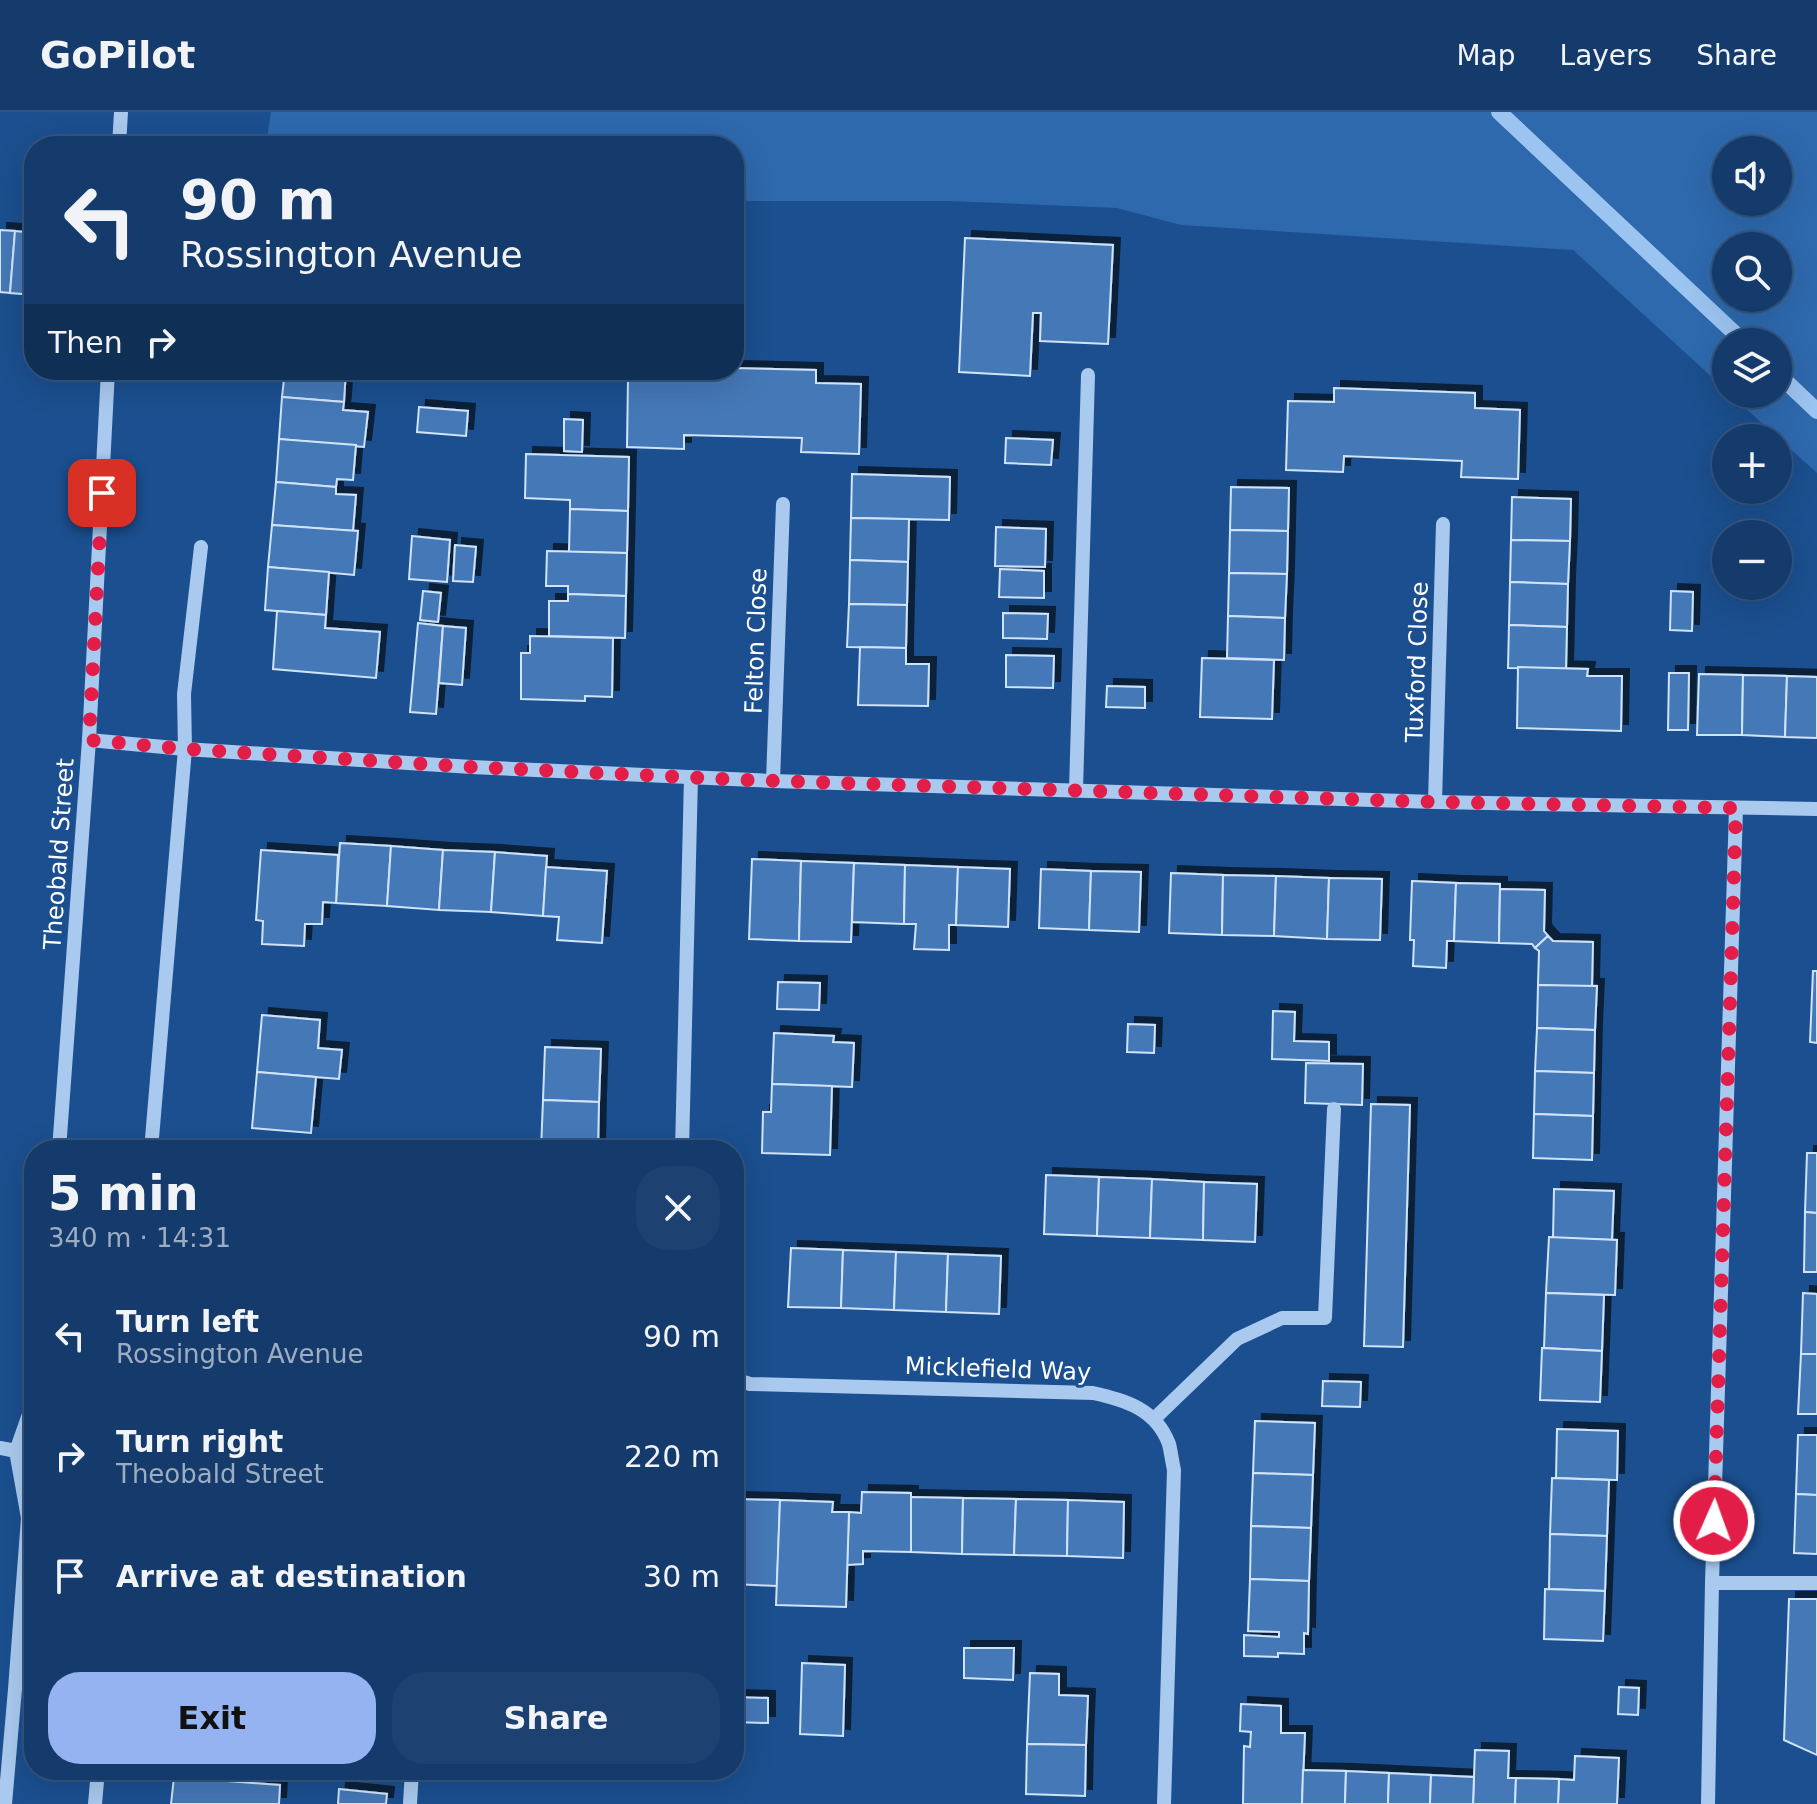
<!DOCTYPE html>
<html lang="en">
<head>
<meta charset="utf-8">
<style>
  :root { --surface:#143b6b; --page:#1d4271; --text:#f1f3f6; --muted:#9dadc1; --line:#33557e; --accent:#95b2f1 }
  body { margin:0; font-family:"DejaVu Sans",sans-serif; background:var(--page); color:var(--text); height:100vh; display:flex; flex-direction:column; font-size:30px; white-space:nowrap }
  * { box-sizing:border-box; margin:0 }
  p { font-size:26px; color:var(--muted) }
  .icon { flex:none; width:44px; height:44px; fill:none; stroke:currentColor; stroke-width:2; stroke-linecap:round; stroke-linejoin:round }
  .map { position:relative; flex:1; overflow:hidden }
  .drawer { position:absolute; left:24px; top:1028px; width:720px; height:640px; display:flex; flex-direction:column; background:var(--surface); border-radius:32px; box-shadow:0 8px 32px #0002,0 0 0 2px var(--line) }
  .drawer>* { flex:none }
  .hud { position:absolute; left:24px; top:24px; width:720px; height:244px; border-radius:32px; box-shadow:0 8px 32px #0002,0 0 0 2px var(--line); background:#143b6b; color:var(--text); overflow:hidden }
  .controls { position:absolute; left:1712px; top:24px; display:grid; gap:16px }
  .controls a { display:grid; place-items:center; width:80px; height:80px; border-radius:50%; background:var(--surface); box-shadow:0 8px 32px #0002,0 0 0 2px var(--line); font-size:40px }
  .pin { position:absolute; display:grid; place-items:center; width:68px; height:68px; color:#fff; margin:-34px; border-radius:16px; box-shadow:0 4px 12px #0006 }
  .me { position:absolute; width:88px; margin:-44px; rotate:2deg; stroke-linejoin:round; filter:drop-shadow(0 0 6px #0008) }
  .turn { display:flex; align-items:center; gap:28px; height:168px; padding:0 24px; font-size:36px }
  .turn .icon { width:104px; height:104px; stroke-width:2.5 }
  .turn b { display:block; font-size:56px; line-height:68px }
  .then { display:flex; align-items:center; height:76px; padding:0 24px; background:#0003; gap:16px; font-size:30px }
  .round { display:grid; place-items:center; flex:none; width:84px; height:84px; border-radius:32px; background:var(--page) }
  .head { display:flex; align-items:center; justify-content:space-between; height:136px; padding:0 24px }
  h1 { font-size:48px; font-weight:700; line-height:60px }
  .cta { display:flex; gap:16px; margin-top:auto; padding:16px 24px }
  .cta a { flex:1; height:92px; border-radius:32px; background:var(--accent); color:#111; font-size:32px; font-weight:700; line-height:92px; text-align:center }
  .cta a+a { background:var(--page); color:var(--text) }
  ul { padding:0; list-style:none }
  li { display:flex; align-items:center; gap:24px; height:120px; padding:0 24px }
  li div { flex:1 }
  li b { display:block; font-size:30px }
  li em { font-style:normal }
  header { display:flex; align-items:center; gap:48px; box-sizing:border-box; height:112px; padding:0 40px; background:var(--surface); border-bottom:2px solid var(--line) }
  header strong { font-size:38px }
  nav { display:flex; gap:44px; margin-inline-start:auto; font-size:28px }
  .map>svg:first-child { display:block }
  .green { fill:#2e69ad; fill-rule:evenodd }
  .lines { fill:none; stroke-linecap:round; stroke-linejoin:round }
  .stream { stroke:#9cc4f0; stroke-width:16 }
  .building { fill:#4478b7; stroke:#cfe3fa; stroke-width:2; filter:url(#shadow) }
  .minor { stroke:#a9c9ee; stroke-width:14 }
  .route { stroke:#e11d48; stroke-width:14; stroke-dasharray:0 25.2 }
  .labels { text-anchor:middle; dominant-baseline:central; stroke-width:6; stroke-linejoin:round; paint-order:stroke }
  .street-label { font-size:24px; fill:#fff; stroke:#1b4f8f }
</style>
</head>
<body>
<header>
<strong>GoPilot</strong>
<nav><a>Map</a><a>Layers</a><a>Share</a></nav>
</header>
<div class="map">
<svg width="1817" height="1692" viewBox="0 0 1817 1692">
  <defs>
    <filter id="shadow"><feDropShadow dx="7" dy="-7" stdDeviation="0" flood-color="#0009"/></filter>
  </defs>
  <rect width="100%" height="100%" fill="#1b4f8f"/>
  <path class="green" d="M 271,0 L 1817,0 L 1817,361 L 1730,282 L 1778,282 L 1778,230 L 1726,230 L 1726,278 L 1573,138 L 1181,113 L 1117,96 L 950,89 L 734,89 L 734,34 L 266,34 ZM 1778,38 L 1778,90 L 1726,90 L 1726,38 ZM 1726,134 L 1778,134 L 1778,186 L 1726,186 Z"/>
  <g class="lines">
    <g class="stream">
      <path d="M 1499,0 L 1744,230"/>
      <path d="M 1778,262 L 1817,299"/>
    </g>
  </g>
  <g class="building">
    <path d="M 0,118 L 15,119 L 10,181 L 0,180 Z"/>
    <path d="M 15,119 L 34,121 L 34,183 L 10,181 Z"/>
    <path d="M 965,126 L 1113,133 L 1108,232 L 1040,229 L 1041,201 L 1033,201 L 1030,264 L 959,260 Z"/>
    <path d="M 734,256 L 816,258 L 816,271 L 861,272 L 859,342 L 801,340 L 802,326 L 684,323 L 684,337 L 627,335 L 628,266 L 674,268 L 675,258 L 734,258 Z"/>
    <path d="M 285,258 L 346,258 L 344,290 L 282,285 Z"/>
    <path d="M 1334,276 L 1475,281 L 1475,296 L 1520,298 L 1518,367 L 1461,365 L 1462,349 L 1344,344 L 1343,360 L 1286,358 L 1288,289 L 1334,290 Z"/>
    <path d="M 282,285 L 344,290 L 343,298 L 368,300 L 364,335 L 279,327 Z"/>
    <path d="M 419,295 L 468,299 L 466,324 L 417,320 Z"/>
    <path d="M 564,307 L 583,308 L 582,340 L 564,339 Z"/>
    <path d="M 1006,326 L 1053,328 L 1051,353 L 1005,351 Z"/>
    <path d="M 279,327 L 356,333 L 353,368 L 337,367 L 336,375 L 276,370 Z"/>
    <path d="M 526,342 L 629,345 L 628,399 L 570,397 L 570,388 L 525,386 Z"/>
    <path d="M 852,362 L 950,365 L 949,408 L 851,406 Z"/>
    <path d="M 276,370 L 336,375 L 336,382 L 356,383 L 353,419 L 272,413 Z"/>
    <path d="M 1231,375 L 1289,376 L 1288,419 L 1230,418 Z"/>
    <path d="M 1512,385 L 1571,387 L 1570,429 L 1511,428 Z"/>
    <path d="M 570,397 L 628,399 L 627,441 L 569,440 Z"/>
    <path d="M 851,406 L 909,407 L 908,450 L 850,448 Z"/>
    <path d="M 272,413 L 358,419 L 354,463 L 268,455 Z"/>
    <path d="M 996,415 L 1046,417 L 1045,455 L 995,454 Z"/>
    <path d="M 1230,418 L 1288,419 L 1287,462 L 1229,461 Z"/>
    <path d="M 412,424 L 450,428 L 447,470 L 409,467 Z"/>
    <path d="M 1511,428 L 1570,429 L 1568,472 L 1510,470 Z"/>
    <path d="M 455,433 L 476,435 L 473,470 L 453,469 Z"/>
    <path d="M 547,439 L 627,441 L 626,484 L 568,482 L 568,474 L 546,474 Z"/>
    <path d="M 850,448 L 908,450 L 907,493 L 849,492 Z"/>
    <path d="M 268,455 L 329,460 L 326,503 L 265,498 Z"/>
    <path d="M 1000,457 L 1044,459 L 1044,486 L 999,485 Z"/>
    <path d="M 1229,461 L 1287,462 L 1285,506 L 1228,504 Z"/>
    <path d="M 1510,470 L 1568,472 L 1567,515 L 1509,513 Z"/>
    <path d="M 423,479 L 441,481 L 438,510 L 420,508 Z"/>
    <path d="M 1671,479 L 1693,480 L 1692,519 L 1670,518 Z"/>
    <path d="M 568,482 L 626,484 L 625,526 L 549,524 L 549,489 L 568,489 Z"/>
    <path d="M 849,492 L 907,493 L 906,536 L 847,535 Z"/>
    <path d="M 277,499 L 326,503 L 325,516 L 380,520 L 376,566 L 273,557 Z"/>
    <path d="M 1003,501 L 1048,502 L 1047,527 L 1003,526 Z"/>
    <path d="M 1228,504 L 1285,506 L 1284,548 L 1227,546 Z"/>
    <path d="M 418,511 L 443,514 L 436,602 L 410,600 Z"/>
    <path d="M 1509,513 L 1567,515 L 1566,557 L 1508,556 Z"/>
    <path d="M 443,514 L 466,516 L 462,573 L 439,571 Z"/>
    <path d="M 530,524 L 613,526 L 612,585 L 585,584 L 585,589 L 521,587 L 521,541 L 530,541 Z"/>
    <path d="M 860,535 L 906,536 L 906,552 L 929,552 L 928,594 L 858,593 Z"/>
    <path d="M 1006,543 L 1054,544 L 1053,576 L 1006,575 Z"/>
    <path d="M 1202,546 L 1274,548 L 1272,607 L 1200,605 Z"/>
    <path d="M 1518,555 L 1588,557 L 1587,564 L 1622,564 L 1621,619 L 1517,616 Z"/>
    <path d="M 1669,561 L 1689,561 L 1688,618 L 1668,618 Z"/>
    <path d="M 1699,562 L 1743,563 L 1742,623 L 1697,623 Z"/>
    <path d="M 1743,563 L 1787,564 L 1785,625 L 1742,623 Z"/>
    <path d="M 1787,564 L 1817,565 L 1817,626 L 1785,625 Z"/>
    <path d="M 1107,574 L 1145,575 L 1145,596 L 1106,595 Z"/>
    <path d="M 340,731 L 391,734 L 387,794 L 336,791 Z"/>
    <path d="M 391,734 L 443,738 L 439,798 L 387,794 Z"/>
    <path d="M 261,738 L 338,743 L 336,791 L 323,790 L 322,812 L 305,812 L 304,834 L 262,832 L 263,809 L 256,808 Z"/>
    <path d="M 443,738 L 495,740 L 491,800 L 439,798 Z"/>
    <path d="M 495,740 L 547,744 L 543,804 L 491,800 Z"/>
    <path d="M 752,747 L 801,749 L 799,829 L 749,827 Z"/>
    <path d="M 801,749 L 854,751 L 851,830 L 799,829 Z"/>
    <path d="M 854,751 L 905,753 L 904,812 L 852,810 Z"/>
    <path d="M 905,753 L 958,755 L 956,813 L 949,813 L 949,838 L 914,837 L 916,812 L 904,812 Z"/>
    <path d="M 546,755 L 607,759 L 602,831 L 557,828 L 559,805 L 543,804 Z"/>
    <path d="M 958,755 L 1010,757 L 1008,815 L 956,813 Z"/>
    <path d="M 1041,757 L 1091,759 L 1089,818 L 1039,816 Z"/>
    <path d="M 1091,759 L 1141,760 L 1139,820 L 1089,818 Z"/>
    <path d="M 1171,761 L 1223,763 L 1222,823 L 1169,821 Z"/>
    <path d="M 1223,763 L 1276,764 L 1274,824 L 1222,823 Z"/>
    <path d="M 1276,764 L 1329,766 L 1327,827 L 1274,824 Z"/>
    <path d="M 1329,766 L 1382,767 L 1380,828 L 1327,827 Z"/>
    <path d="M 1412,769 L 1456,771 L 1454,829 L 1447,829 L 1446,856 L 1413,854 L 1414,828 L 1410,828 Z"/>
    <path d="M 1456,771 L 1500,772 L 1499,831 L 1454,829 Z"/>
    <path d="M 1500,777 L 1545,778 L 1544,819 L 1548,824 L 1535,836 L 1532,832 L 1499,831 Z"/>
    <path d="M 1548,824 L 1553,829 L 1593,830 L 1592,875 L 1538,873 L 1539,839 L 1535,836 Z"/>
    <path d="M 1813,859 L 1817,859 L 1817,931 L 1810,930 Z"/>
    <path d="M 778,870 L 820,871 L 819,898 L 777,897 Z"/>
    <path d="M 1538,873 L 1597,874 L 1595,918 L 1537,916 Z"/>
    <path d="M 1273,899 L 1295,900 L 1294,929 L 1329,930 L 1329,949 L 1272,947 Z"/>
    <path d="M 262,903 L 320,908 L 318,936 L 342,938 L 339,967 L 257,960 Z"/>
    <path d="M 1128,912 L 1155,913 L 1154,941 L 1127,940 Z"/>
    <path d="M 1537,916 L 1595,918 L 1594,961 L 1535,959 Z"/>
    <path d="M 774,921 L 834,924 L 833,930 L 854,931 L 852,975 L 772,972 Z"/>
    <path d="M 545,935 L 601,937 L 599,990 L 543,988 Z"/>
    <path d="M 1306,951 L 1363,952 L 1362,993 L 1305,991 Z"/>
    <path d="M 1535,959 L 1594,961 L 1593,1004 L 1534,1002 Z"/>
    <path d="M 257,960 L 316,965 L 311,1021 L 252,1016 Z"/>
    <path d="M 772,972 L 832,974 L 830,1043 L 762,1041 L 763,1000 L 771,1000 Z"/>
    <path d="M 543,988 L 599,990 L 598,1038 L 541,1038 Z"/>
    <path d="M 1371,992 L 1410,993 L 1403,1235 L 1364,1234 Z"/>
    <path d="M 1534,1002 L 1593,1004 L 1592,1048 L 1533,1046 Z"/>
    <path d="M 1807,1041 L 1817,1041 L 1817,1101 L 1805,1100 Z"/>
    <path d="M 1046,1063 L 1099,1065 L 1097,1124 L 1044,1122 Z"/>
    <path d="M 1099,1065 L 1152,1067 L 1150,1126 L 1097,1124 Z"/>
    <path d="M 1152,1067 L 1204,1070 L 1203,1128 L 1150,1126 Z"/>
    <path d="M 1204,1070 L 1257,1072 L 1255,1130 L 1203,1128 Z"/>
    <path d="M 1554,1077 L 1614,1079 L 1612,1128 L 1553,1126 Z"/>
    <path d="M 1805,1100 L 1817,1101 L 1817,1160 L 1804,1160 Z"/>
    <path d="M 1549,1125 L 1617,1128 L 1615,1183 L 1546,1181 Z"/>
    <path d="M 791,1136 L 843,1138 L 841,1196 L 788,1195 Z"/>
    <path d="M 843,1138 L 896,1140 L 894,1198 L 841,1196 Z"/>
    <path d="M 896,1140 L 948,1142 L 946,1200 L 894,1198 Z"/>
    <path d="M 948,1142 L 1001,1144 L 999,1202 L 946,1200 Z"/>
    <path d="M 1546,1181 L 1604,1183 L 1602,1239 L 1544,1236 Z"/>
    <path d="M 1803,1181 L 1817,1182 L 1817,1242 L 1801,1242 Z"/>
    <path d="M 1542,1236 L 1602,1239 L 1600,1290 L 1540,1288 Z"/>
    <path d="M 1801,1242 L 1817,1242 L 1817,1302 L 1798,1302 Z"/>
    <path d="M 1323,1269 L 1361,1270 L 1360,1295 L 1322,1294 Z"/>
    <path d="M 1255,1309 L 1315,1311 L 1313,1363 L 1253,1361 Z"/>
    <path d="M 1557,1317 L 1618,1319 L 1617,1368 L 1556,1366 Z"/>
    <path d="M 1798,1323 L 1817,1323 L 1817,1383 L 1796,1382 Z"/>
    <path d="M 1253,1361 L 1313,1363 L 1311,1416 L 1251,1414 Z"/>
    <path d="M 1552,1366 L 1609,1368 L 1607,1424 L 1550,1422 Z"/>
    <path d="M 862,1380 L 911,1381 L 911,1440 L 863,1439 L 863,1452 L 847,1453 L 849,1400 L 861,1401 Z"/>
    <path d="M 1796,1382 L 1817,1383 L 1817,1442 L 1794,1441 Z"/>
    <path d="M 911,1385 L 963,1386 L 962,1442 L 911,1440 Z"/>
    <path d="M 963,1386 L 1016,1387 L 1014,1443 L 962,1442 Z"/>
    <path d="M 734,1387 L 780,1388 L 777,1474 L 734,1472 Z"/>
    <path d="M 1016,1387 L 1068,1388 L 1067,1444 L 1014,1443 Z"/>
    <path d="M 780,1388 L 833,1390 L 832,1400 L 849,1400 L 846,1495 L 776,1493 Z"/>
    <path d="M 1068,1388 L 1124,1390 L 1123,1446 L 1067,1444 Z"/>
    <path d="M 1251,1414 L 1311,1416 L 1309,1469 L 1250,1467 Z"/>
    <path d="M 1550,1422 L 1607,1424 L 1605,1479 L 1549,1477 Z"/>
    <path d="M 1250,1467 L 1309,1469 L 1308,1522 L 1304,1521 L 1304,1542 L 1278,1541 L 1278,1545 L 1244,1544 L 1244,1523 L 1279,1525 L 1279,1520 L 1248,1519 Z"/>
    <path d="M 1545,1477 L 1605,1479 L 1603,1529 L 1544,1527 Z"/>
    <path d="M 1789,1487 L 1817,1487 L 1817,1643 L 1784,1628 Z"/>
    <path d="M 964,1536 L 1014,1536 L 1013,1568 L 964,1566 Z"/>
    <path d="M 802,1551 L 845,1553 L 843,1624 L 800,1622 Z"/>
    <path d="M 1030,1561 L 1059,1562 L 1059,1583 L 1088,1584 L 1086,1633 L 1027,1632 Z"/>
    <path d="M 1619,1575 L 1639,1576 L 1638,1603 L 1618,1602 Z"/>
    <path d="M 734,1585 L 768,1586 L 768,1611 L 734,1610 Z"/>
    <path d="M 1241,1592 L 1281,1594 L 1281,1621 L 1305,1621 L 1302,1692 L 1243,1692 L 1244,1634 L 1250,1635 L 1251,1620 L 1240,1619 Z"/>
    <path d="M 1027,1632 L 1086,1633 L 1085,1684 L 1026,1682 Z"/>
    <path d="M 1475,1638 L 1509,1639 L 1508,1666 L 1516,1666 L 1515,1692 L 1473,1692 Z"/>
    <path d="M 1575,1644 L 1619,1646 L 1617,1692 L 1558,1692 L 1559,1667 L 1574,1668 Z"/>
    <path d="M 187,1658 L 249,1658 L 248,1670 L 187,1666 Z"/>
    <path d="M 1303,1658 L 1346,1659 L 1345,1692 L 1302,1692 Z"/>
    <path d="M 1346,1659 L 1389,1661 L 1388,1692 L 1345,1692 Z"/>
    <path d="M 1389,1661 L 1431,1663 L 1430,1692 L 1388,1692 Z"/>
    <path d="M 1431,1663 L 1474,1665 L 1473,1692 L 1430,1692 Z"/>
    <path d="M 174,1665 L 280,1673 L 279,1692 L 171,1692 Z"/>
    <path d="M 1516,1666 L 1559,1667 L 1558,1692 L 1515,1692 Z"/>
    <path d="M 339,1677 L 387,1682 L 386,1692 L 338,1692 Z"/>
  </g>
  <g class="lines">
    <g class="minor">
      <path d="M 119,34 L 121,0"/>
      <path d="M 89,628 L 185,637 L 472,655 L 773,669 L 1435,690 L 1817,697"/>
      <path d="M 773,669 L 783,392"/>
      <path d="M 1076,678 L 1088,263"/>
      <path d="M 1435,690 L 1443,412"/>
      <path d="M 59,1038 L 89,628 L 108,258"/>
      <path d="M 151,1038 L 185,637 L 184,582 L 201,435"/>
      <path d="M 682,1038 L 691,665"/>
      <path d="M 734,1267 L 750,1272 L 1093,1281 C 1125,1288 1156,1297 1169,1332 C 1171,1340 1172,1349 1174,1358 L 1164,1692"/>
      <path d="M 1154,1307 L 1237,1227 L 1282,1206 L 1325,1206 L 1334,997"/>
      <path d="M 0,1336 L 16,1339"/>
      <path d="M 1712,1471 L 1817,1471"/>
      <path d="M 5,1692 L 15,1577 L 28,1406 L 16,1339 L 34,1288"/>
      <path d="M 95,1692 L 98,1658"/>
      <path d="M 410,1692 L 412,1658"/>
      <path d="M 1708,1692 L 1712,1471 L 1736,696"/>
    </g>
  </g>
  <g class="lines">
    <path class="route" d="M 102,381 L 89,628 L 185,637 L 472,655 L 746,668 L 1435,690 L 1736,696 L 1714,1409"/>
  </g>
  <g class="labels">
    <g class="street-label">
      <text transform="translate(756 529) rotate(-88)">Felton Close</text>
      <text transform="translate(1417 550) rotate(-88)">Tuxford Close</text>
      <text transform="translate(59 742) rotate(-86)">Theobald Street</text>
      <text transform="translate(998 1257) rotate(2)">Micklefield Way</text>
    </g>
  </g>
</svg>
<div class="controls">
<a><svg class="icon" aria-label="sound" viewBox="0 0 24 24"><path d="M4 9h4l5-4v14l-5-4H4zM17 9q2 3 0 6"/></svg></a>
<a><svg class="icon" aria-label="search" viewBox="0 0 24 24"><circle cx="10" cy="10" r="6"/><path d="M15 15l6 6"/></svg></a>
<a><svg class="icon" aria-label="layers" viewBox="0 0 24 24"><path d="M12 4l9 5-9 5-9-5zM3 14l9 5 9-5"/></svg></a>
<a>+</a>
<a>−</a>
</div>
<div class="pin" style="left:102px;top:381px;background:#d93025"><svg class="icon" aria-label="arrive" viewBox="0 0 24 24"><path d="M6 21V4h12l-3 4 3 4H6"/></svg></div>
<svg class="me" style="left:1714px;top:1409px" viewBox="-20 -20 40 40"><circle r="17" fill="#e11d48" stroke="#fff" stroke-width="3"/><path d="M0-11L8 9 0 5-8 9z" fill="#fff"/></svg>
<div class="hud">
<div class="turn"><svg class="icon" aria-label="left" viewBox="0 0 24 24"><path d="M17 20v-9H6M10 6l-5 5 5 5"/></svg><div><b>90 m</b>Rossington Avenue</div></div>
<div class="then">Then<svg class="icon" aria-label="right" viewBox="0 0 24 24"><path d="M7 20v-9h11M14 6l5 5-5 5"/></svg></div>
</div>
<section class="drawer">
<div class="head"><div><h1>5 min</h1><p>340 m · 14:31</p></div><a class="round"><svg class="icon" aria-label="close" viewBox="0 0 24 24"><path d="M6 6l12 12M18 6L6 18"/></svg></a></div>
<ul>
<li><svg class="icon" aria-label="left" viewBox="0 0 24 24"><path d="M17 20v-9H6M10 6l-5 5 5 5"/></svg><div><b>Turn left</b><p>Rossington Avenue</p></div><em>90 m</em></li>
<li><svg class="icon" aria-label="right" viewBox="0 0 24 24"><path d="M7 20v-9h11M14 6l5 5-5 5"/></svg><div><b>Turn right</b><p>Theobald Street</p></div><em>220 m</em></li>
<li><svg class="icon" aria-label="arrive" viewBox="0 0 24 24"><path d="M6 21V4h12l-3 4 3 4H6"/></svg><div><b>Arrive at destination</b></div><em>30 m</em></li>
</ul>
<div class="cta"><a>Exit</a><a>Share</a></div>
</section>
</div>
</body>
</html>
